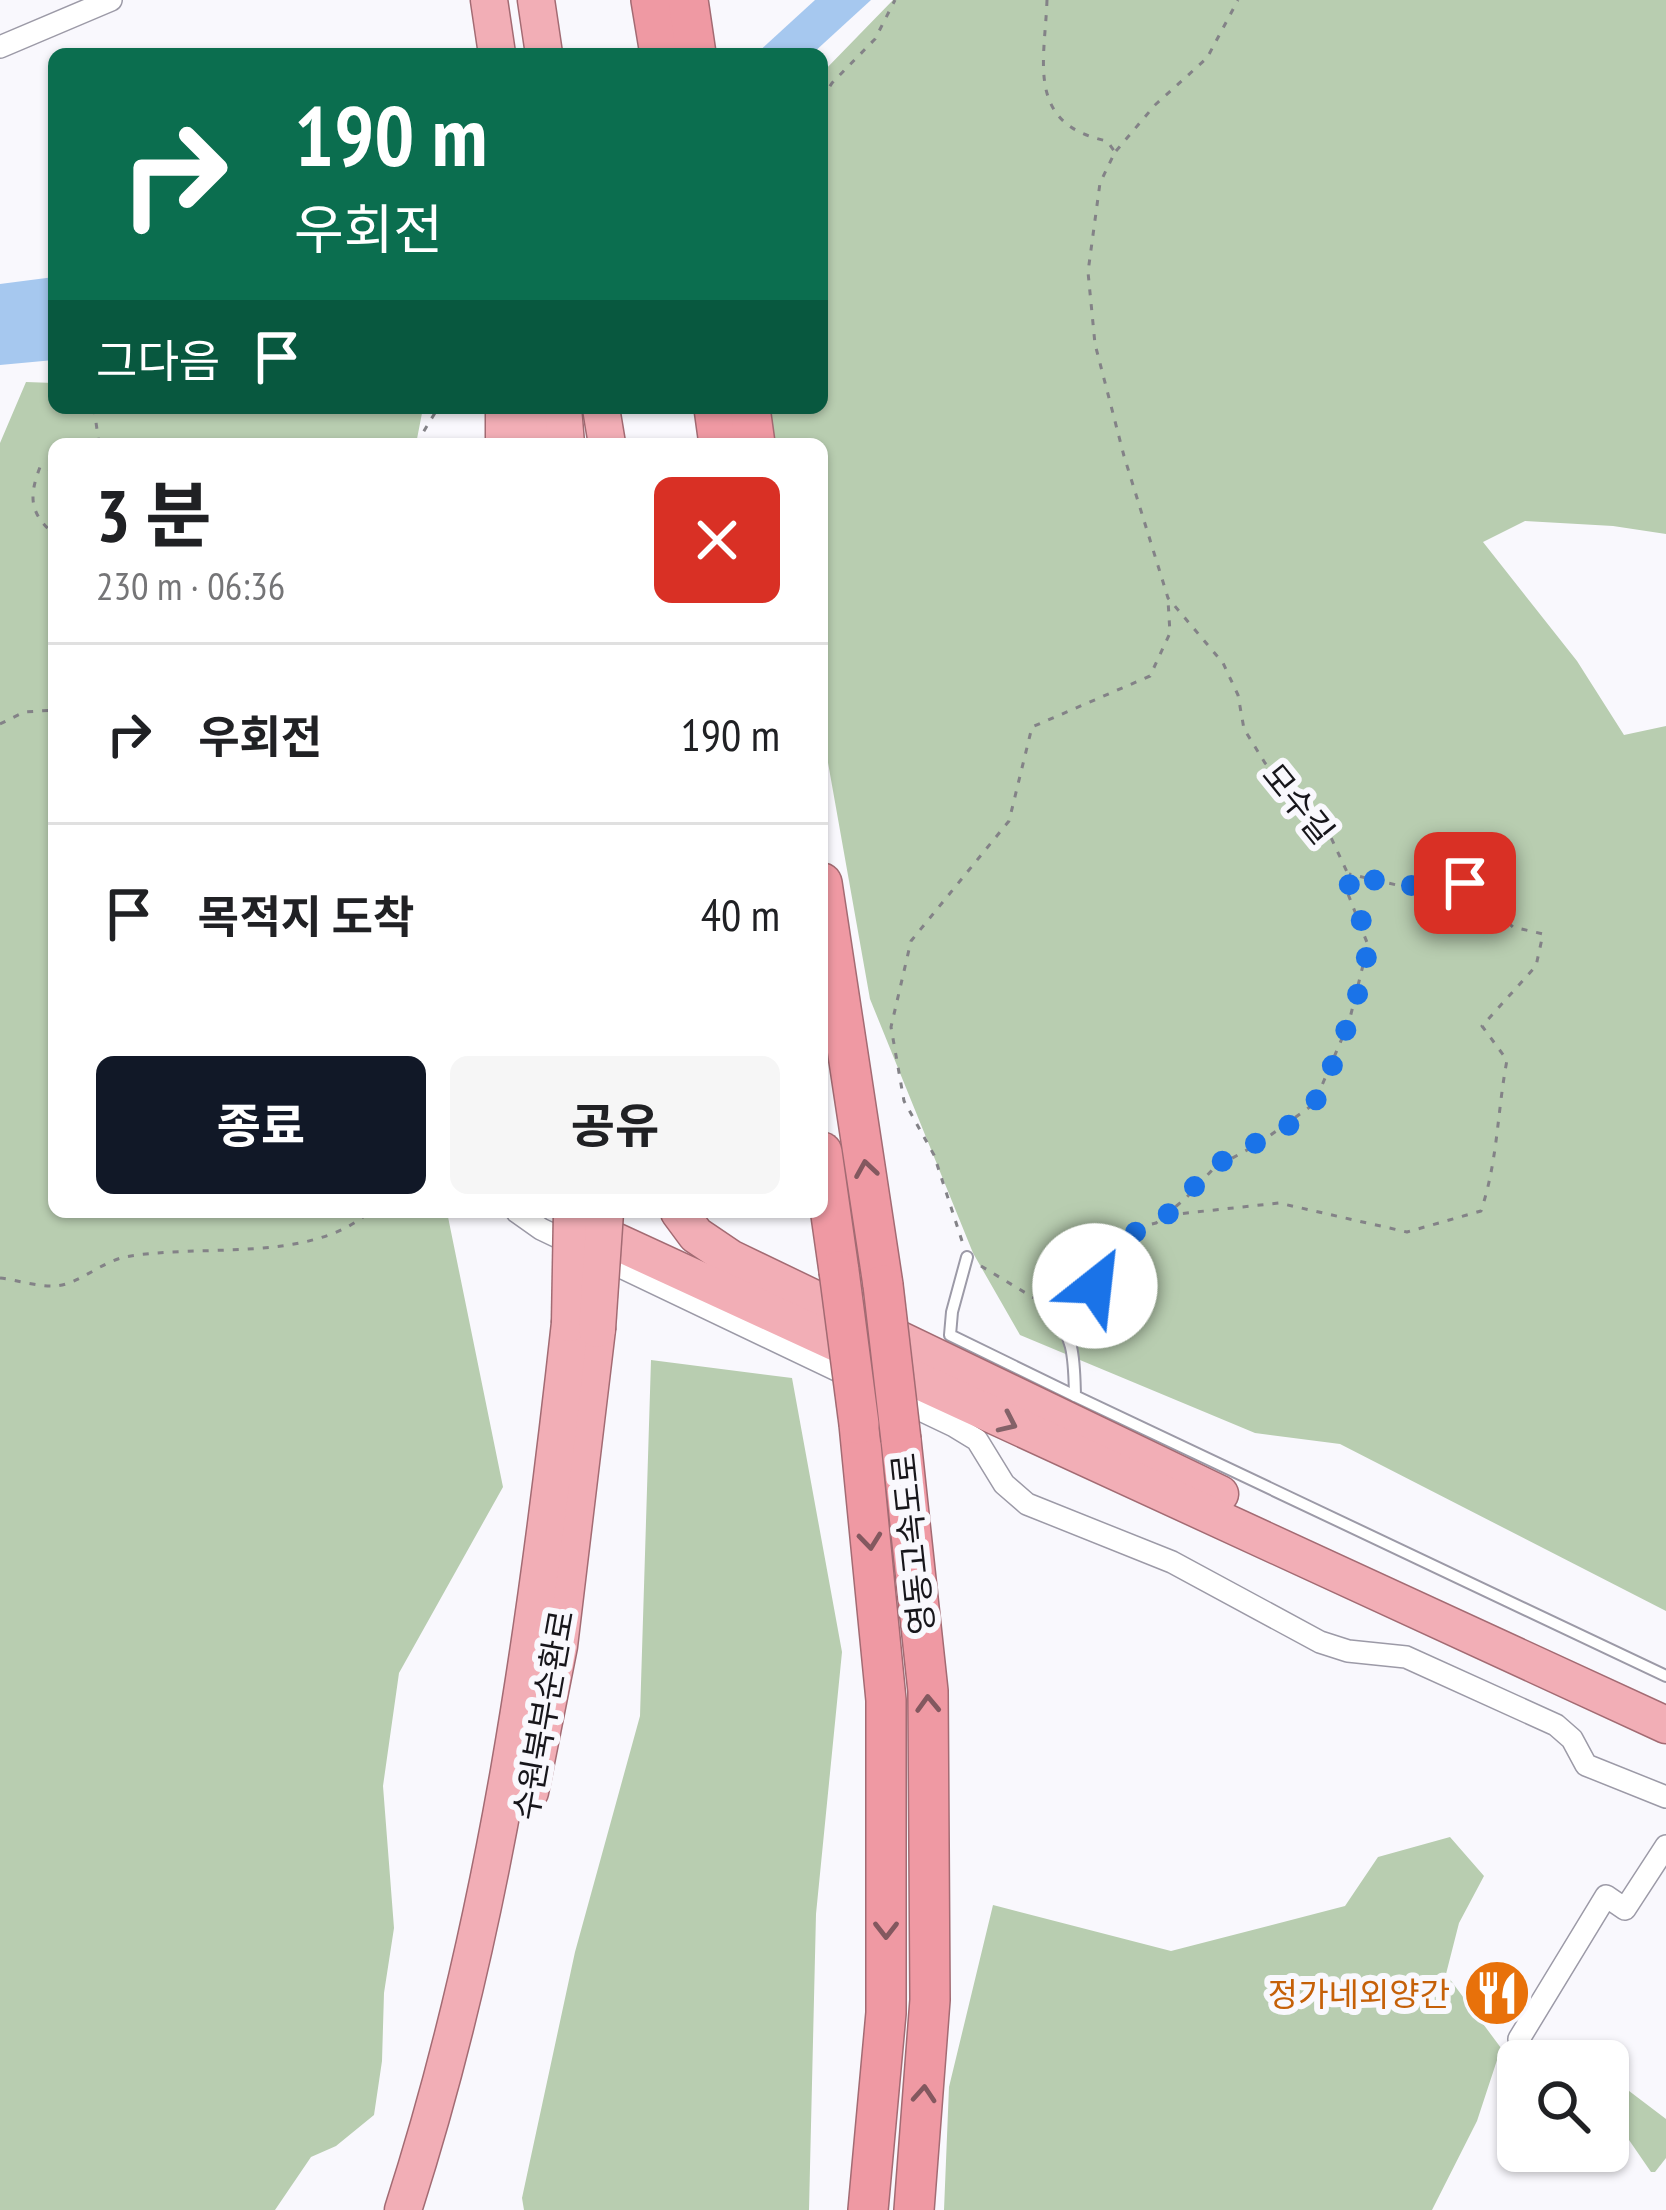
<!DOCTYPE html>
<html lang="ko">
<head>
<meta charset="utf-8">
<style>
  :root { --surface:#fff; --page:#f6f6f6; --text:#202124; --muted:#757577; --line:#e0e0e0; --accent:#111827 }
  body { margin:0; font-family:"PT Sans Narrow","Noto Sans KR",sans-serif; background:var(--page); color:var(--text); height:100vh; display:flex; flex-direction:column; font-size:45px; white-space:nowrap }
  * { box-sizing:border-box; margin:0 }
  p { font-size:39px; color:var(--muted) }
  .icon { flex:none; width:66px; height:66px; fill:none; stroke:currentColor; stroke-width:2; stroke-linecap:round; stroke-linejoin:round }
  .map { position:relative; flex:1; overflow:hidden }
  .panel { position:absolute; left:48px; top:438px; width:780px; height:780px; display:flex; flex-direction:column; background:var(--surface); border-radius:18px; box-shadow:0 3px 9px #0004 }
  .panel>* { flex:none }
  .top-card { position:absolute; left:48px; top:48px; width:780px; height:366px; border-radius:18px; box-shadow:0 3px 9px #0004; background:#0b6e4f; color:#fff; overflow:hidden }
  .buttons { position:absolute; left:1497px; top:2040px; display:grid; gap:24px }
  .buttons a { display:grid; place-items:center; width:132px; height:132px; border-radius:18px; background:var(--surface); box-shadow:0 3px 9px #0004; font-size:60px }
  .pin { position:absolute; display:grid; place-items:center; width:102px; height:102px; color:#fff; margin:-51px; border-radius:24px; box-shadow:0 6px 18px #0006 }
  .me { position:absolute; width:132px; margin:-66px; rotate:29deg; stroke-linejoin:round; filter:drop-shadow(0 0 9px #0008) }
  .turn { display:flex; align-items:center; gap:42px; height:252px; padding:0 48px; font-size:54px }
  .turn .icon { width:156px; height:156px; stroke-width:2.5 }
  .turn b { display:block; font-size:84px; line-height:102px }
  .then { display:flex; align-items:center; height:114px; padding:0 48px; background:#0003; gap:24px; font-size:45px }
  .round { display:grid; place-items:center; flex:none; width:126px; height:126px; border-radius:18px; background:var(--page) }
  .summary { display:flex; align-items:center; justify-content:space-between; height:204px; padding:0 48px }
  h1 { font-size:72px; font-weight:700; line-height:90px }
  .button { display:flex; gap:24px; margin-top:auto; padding:24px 48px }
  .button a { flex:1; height:138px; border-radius:18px; background:var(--accent); color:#fff; font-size:48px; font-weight:700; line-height:138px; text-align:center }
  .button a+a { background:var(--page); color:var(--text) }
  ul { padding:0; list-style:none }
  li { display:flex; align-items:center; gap:36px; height:180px; padding:0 48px; border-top:3px solid var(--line) }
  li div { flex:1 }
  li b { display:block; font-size:45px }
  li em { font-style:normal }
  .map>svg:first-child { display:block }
  .green { fill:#b8cdb0 }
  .water { fill:#a6c8ef }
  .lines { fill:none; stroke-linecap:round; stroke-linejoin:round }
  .service-casing { stroke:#9c9aa7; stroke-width:14 }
  .minor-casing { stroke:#9c9aa7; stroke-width:24 }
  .trunk-casing { stroke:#a36b73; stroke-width:39 }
  .motorway-casing { stroke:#a36b73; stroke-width:42 }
  .path { stroke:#838287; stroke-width:3; stroke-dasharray:6 9; stroke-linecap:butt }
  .service { stroke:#fff; stroke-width:10 }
  .minor { stroke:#fff; stroke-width:21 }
  .trunk { stroke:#f2aeb6; stroke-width:36 }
  .motorway { stroke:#ef99a3; stroke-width:39 }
  .trunk-bridge-casing { stroke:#a36b73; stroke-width:39; stroke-linecap:butt }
  .motorway-bridge-casing { stroke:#a36b73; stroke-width:42; stroke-linecap:butt }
  .trunk-bridge { stroke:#f2aeb6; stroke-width:36 }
  .motorway-bridge { stroke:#ef99a3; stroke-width:39 }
  .oneway { stroke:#83585f }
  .oneway2 { stroke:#846268 }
  .route { stroke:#1a73e8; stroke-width:21; stroke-dasharray:0 37.8 }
  .labels { text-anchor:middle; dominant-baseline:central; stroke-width:12; stroke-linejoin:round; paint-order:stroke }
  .street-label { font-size:33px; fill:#17161b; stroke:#f9f8fd }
  .food-label { font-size:33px; fill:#c56008; stroke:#f9f8fd; text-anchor:end }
</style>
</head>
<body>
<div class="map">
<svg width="1666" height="2210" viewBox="0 0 1666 2210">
  <rect width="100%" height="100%" fill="#f9f8fd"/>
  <g class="green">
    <path d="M 893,0 L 1666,0 L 1666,534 L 1613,526 L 1525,521 L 1483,542 L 1577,661 L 1624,735 L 1666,726 L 1666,1611 L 1340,1444 L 1255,1433 L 1020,1335 L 973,1253 L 870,999 L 822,729 L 822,444 L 775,444 L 770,408 L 822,408 L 822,73 Z"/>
    <path d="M 26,382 L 54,383 L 54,408 L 423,408 L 416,444 L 54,444 L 54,1212 L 447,1212 L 503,1487 L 399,1673 L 383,1786 L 394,1928 L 384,1993 L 382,2061 L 374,2115 L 336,2146 L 311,2157 L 275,2210 L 0,2210 L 0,443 Z"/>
    <path d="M 651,1360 L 792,1378 L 842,1652 L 816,1914 L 809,2210 L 524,2210 L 522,2198 L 575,1952 L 640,1716 Z"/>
    <path d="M 1450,1837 L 1484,1876 L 1459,1923 L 1446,1974 L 1501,2048 L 1477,2121 L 1432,2210 L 944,2210 L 949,2087 L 993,1905 L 1171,1951 L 1345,1906 L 1378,1857 Z"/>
    <path d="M 1608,2075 L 1666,2119 L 1666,2158 L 1655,2172 L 1651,2172 L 1629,2140 L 1608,2124 Z"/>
  </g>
  <g class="water">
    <path d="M 815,0 L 871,0 L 812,54 L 756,54 Z"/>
    <path d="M 54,277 L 54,360 L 0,365 L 0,284 Z"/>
  </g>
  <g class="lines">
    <g class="service-casing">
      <g id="service">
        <path d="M 967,1257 L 952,1312 L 950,1335 L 1075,1396"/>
        <path d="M 1049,1308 C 1075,1336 1074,1359 1075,1396 L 1666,1676"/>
      </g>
    </g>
    <g class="minor-casing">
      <g id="minor">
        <path d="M 0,47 L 111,0"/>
        <path d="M 517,1212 L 541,1229 L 954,1426 L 977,1440 L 1004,1484 L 1027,1504 L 1172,1562 L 1320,1642 L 1348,1651 L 1406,1657 L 1556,1725 L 1572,1739 L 1586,1765 L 1666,1797"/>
        <path d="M 1519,2039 L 1606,1896 L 1625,1909 L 1666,1846"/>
      </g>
    </g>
    <g class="trunk-casing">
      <g id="trunk">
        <path d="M 489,0 L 497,54"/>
        <path d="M 536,0 L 544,54"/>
        <path d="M 533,408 L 537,444"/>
        <path d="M 563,408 L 566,444"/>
        <path d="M 601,408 L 607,444"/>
        <path d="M 504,444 L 504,408"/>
        <path d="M 679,1212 L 696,1235 L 730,1258 L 1220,1494"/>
        <path d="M 578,1224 L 1666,1725"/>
        <path d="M 530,1792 L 559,1646 L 597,1329"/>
        <path d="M 403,2210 C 496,1922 537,1623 570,1323"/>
      </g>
    </g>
    <g class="motorway-casing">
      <g id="motorway">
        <path d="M 651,0 L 660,54"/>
        <path d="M 688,0 L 696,54"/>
        <path d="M 714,408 L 719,444"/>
        <path d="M 750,408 L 755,444"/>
        <path d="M 822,883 L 883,1285"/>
        <path d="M 822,1152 L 839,1271"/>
        <path d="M 859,1424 L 886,1700 L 886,2013 L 868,2210"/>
        <path d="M 901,1440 L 928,1691 L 930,2000 L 914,2210"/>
      </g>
    </g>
    <g class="path">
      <path d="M 1047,0 C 1045,61 1025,124 1107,141 L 1115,152 L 1100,183 L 1088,272 L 1095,344 L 1124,456 L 1168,598 L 1223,663 L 1238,695 L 1244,729 L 1265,763 L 1327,829 L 1348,874 L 1348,894 L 1368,945 L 1349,1022 L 1314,1104 L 1258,1144 L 1214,1168 L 1186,1198 L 1156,1223 L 1137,1228 L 1102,1248 L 1095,1286 L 1074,1317"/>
      <path d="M 822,99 L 832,83 L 875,39 L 895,0"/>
      <path d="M 1116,151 L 1155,105 L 1207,58 L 1238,0"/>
      <path d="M 94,408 L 99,444"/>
      <path d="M 416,444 L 438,408"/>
      <path d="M 54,471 L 40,467 C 29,496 29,513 54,534"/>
      <path d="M 0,724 L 24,712 L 54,710"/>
      <path d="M 1168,1215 L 1279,1203 L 1407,1232 L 1481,1211 C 1498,1160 1497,1113 1507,1060 L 1482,1026 L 1536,966 L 1543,934 L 1513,927 L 1465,883 L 1401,886 L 1349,874"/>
      <path d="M 962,1241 L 934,1155 L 904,1101 L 891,1027 L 911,941 L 1009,821 L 1032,727 L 1150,676 L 1170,633 L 1168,600"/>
      <path d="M 981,1266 L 1034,1298"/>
      <path d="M 0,1278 C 17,1280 38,1287 56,1286 C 79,1284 101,1262 125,1257 C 199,1243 310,1264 369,1212"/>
    </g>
    <use href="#service" class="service"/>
    <use href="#minor" class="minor"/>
    <use href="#trunk" class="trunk"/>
    <use href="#motorway" class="motorway"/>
    <g class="trunk-bridge-casing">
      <g id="trunk-bridge">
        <path d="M 570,1323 L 572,1212"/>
        <path d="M 597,1329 L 605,1212"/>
      </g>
    </g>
    <g class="motorway-bridge-casing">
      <g id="motorway-bridge">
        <path d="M 839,1271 L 859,1424"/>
        <path d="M 883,1285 L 901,1440"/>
      </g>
    </g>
    <use href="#trunk-bridge" class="trunk-bridge"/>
    <use href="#motorway-bridge" class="motorway-bridge"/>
  </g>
  <defs><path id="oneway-chevron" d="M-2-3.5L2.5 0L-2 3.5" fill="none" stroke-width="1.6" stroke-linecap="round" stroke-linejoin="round" transform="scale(3)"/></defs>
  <g class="oneway">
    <use href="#oneway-chevron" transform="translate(866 1169) rotate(-99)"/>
    <use href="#oneway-chevron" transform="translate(870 1541) rotate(84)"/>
    <use href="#oneway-chevron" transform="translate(928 1704) rotate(-92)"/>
    <use href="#oneway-chevron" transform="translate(886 1930) rotate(90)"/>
    <use href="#oneway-chevron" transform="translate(924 2094) rotate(-86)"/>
  </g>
  <use class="oneway2" href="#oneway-chevron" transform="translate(1008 1423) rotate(25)"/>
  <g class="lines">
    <path class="route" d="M 1095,1286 L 1102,1248 C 1119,1238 1146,1229 1160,1220 C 1181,1206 1194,1184 1213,1168 C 1241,1145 1292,1133 1314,1103 C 1330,1081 1370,970 1367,945 C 1365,920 1349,899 1348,874 L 1400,886 L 1465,883"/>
  </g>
  <defs>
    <g id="restaurant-disc" transform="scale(3.45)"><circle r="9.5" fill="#e8710a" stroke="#f9f8fd"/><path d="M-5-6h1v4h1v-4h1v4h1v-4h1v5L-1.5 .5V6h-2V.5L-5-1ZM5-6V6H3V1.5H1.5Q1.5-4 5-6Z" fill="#fff"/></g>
  </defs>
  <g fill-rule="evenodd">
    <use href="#restaurant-disc" x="1497" y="1993"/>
  </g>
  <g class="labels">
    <g class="street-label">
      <text transform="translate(1299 803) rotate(51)">모수길</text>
      <text transform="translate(912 1544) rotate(-96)">영동고속도로</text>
      <text transform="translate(543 1715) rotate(-80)">수원북부순환로</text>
    </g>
    <g class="food-label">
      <text x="1450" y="1993">정가네외양간</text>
    </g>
  </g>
</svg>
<div class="buttons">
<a><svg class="icon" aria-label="search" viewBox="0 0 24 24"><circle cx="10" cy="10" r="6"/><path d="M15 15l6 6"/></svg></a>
</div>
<div class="pin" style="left:1465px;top:883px;background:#d93025"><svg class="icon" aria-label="arrive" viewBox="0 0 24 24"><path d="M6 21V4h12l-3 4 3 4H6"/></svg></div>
<svg class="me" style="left:1095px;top:1286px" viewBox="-20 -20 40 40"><circle r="19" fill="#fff"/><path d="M0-13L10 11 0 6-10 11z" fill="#1a73e8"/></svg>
<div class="top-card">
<div class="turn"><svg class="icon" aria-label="right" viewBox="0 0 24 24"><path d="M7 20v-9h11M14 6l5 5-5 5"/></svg><div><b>190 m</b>우회전</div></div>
<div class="then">그다음<svg class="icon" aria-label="arrive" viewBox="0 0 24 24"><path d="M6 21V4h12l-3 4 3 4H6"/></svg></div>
</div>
<section class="panel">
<div class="summary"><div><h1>3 분</h1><p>230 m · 06:36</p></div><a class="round" style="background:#d93025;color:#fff"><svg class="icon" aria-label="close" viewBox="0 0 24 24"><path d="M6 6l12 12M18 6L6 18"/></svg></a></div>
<ul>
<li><svg class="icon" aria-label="right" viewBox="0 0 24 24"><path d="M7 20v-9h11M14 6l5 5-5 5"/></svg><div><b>우회전</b></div><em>190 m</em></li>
<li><svg class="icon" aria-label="arrive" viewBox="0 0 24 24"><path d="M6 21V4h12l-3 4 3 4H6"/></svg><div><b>목적지 도착</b></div><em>40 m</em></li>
</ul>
<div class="button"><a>종료</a><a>공유</a></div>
</section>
</div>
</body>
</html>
